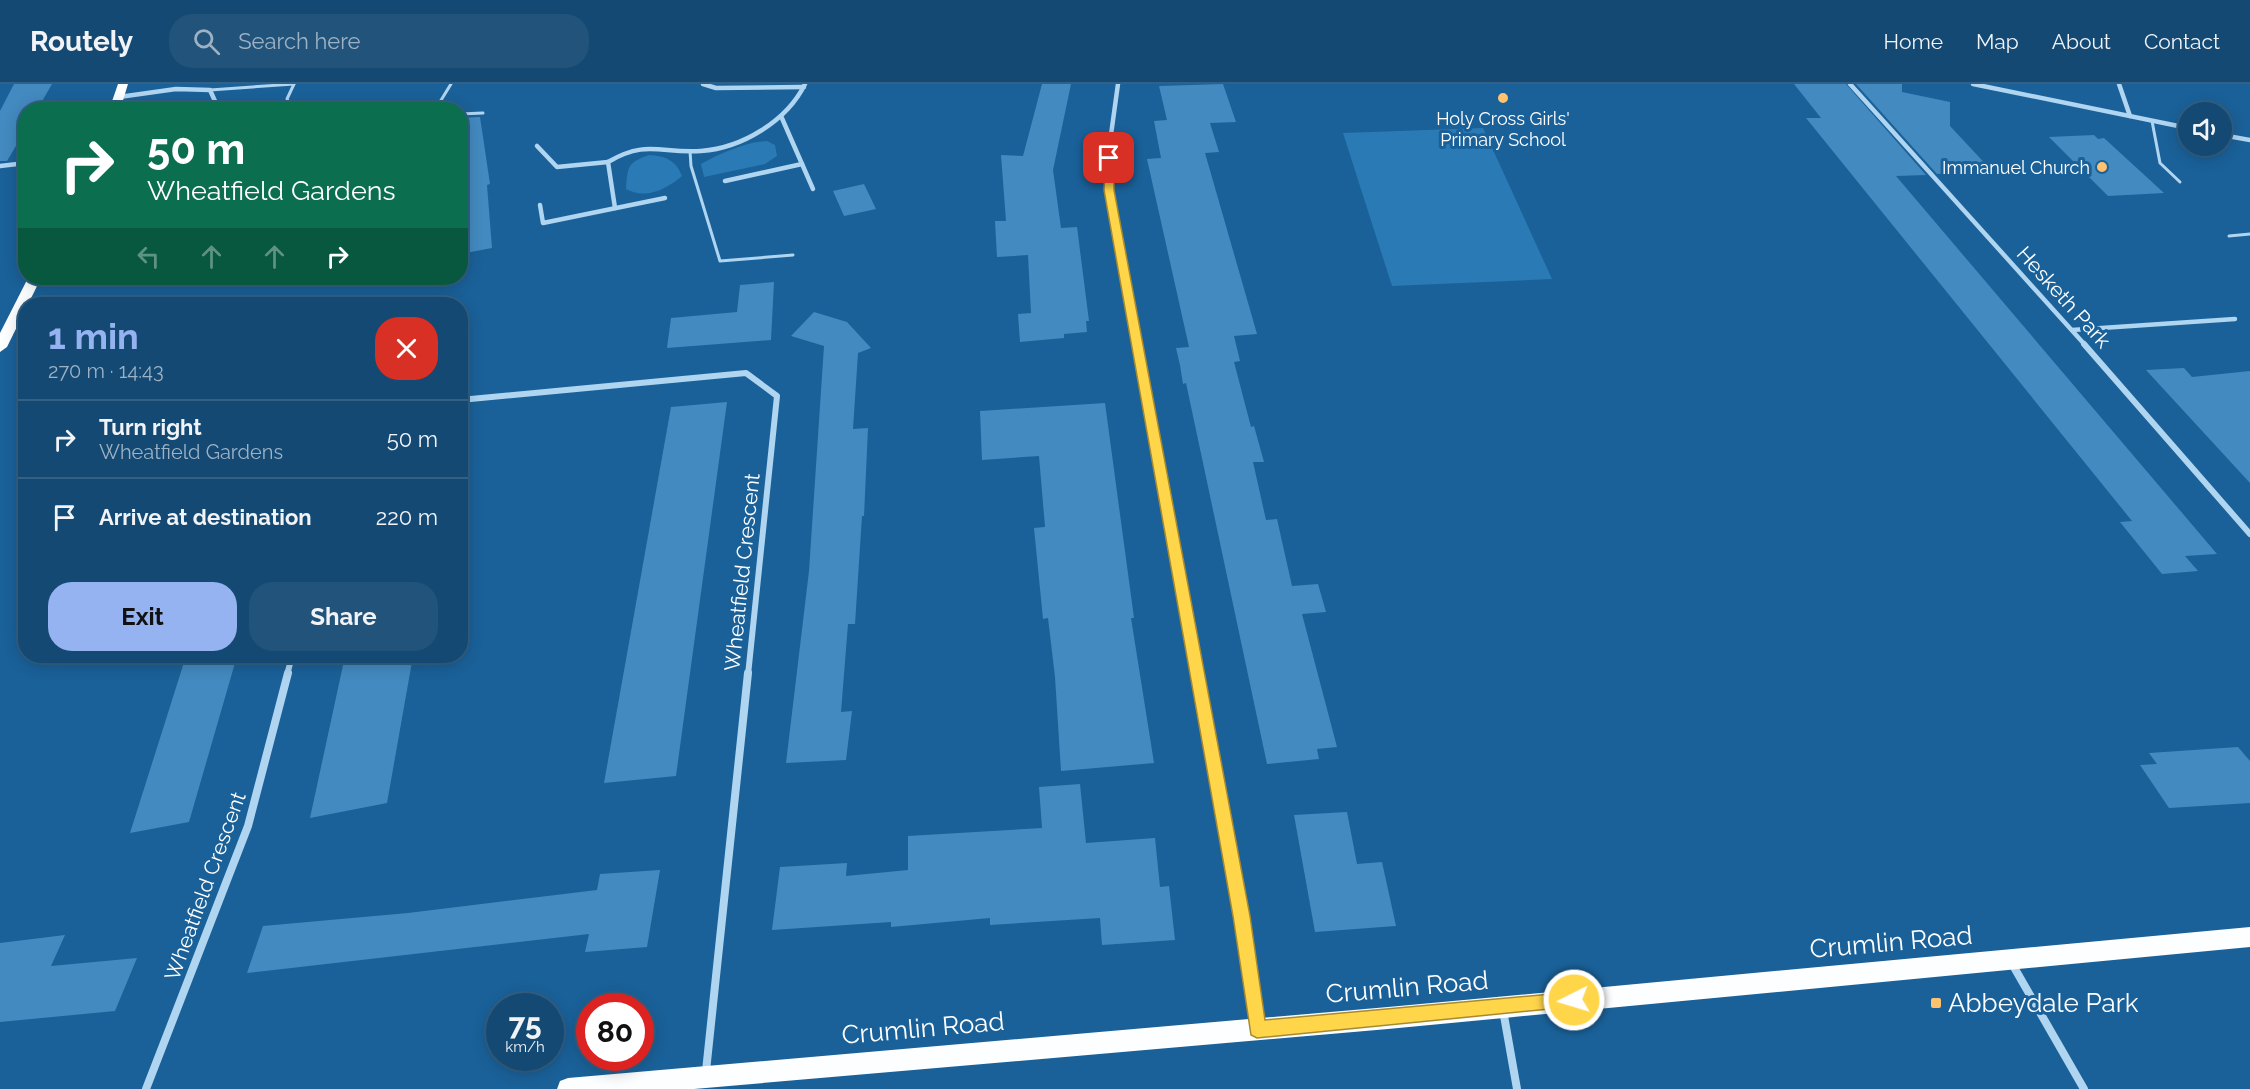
<!DOCTYPE html>
<html lang="en">
<head>
<meta charset="utf-8">
<style>
  :root { --surface:#144973; --page:#21537b; --text:#f1f3f6; --muted:#9db2c4; --line:#336185; --accent:#95b2f1 }
  body { margin:0; font-family:Raleway,sans-serif; background:var(--page); color:var(--text); height:100vh; display:flex; flex-direction:column; font-size:22px; white-space:nowrap }
  * { box-sizing:border-box; margin:0 }
  p { font-size:20px; color:var(--muted) }
  .icon { flex:none; width:33px; height:33px; fill:none; stroke:currentColor; stroke-width:2; stroke-linecap:round; stroke-linejoin:round }
  .map { position:relative; flex:1; overflow:hidden }
  .drawer { position:absolute; left:18px; top:213px; width:450px; height:366px; display:flex; flex-direction:column; background:var(--surface); border-radius:24px; box-shadow:0 3px 15px #0003,0 0 0 2px var(--line) }
  .drawer>* { flex:none }
  .banner { position:absolute; left:18px; top:18px; width:450px; height:183px; border-radius:24px; box-shadow:0 3px 15px #0003,0 0 0 2px var(--line); background:#0b6e4f; color:#fff; overflow:hidden }
  .controls { position:absolute; left:2178px; top:18px; display:grid; gap:12px }
  .controls a { display:grid; place-items:center; width:54px; height:54px; border-radius:50%; background:var(--surface); box-shadow:0 3px 15px #0003,0 0 0 2px var(--line); font-size:30px }
  .speed { position:absolute; left:486px; top:909px; display:flex; gap:12px; font-size:30px; font-weight:700; text-align:center }
  .speed>* { display:grid; place-content:center; width:78px; height:78px; border-radius:50%; background:var(--surface); box-shadow:0 3px 15px #0003,0 0 0 2px var(--line); line-height:1 }
  .speed small { font-size:15px; font-weight:400 }
  .speed .limit { border:9px solid #d22; background:#fff; color:#111 }
  .pin { position:absolute; display:grid; place-items:center; width:51px; height:51px; color:#fff; margin:-26px; border-radius:12px; box-shadow:0 3px 9px #0006 }
  .me { position:absolute; width:66px; margin:-33px; rotate:265deg; stroke-linejoin:round; filter:drop-shadow(0 0 4px #0008) }
  .turn { display:flex; align-items:center; gap:21px; height:126px; padding:0 30px; font-size:27px }
  .turn .icon { width:78px; height:78px; stroke-width:2.5 }
  .turn b { display:block; font-size:42px; line-height:51px }
  .lanes { display:flex; align-items:center; height:57px; padding:0 30px; background:#0003; justify-content:center; gap:30px; direction:ltr }
  .lanes .off { opacity:.35 }
  .round { display:grid; place-items:center; flex:none; width:63px; height:63px; border-radius:24px; background:var(--page) }
  .overview { display:flex; align-items:center; justify-content:space-between; height:102px; padding:0 30px }
  h1 { font-size:36px; font-weight:700; line-height:45px; color:var(--accent) }
  .button { display:flex; gap:12px; margin-top:auto; padding:12px 30px }
  .button a { flex:1; height:69px; border-radius:24px; background:var(--accent); color:#111; font-size:24px; font-weight:700; line-height:69px; text-align:center }
  .button a+a { background:var(--page); color:var(--text) }
  ul { padding:0; list-style:none }
  li { display:flex; align-items:center; gap:18px; height:78px; padding:0 30px; border-top:2px solid var(--line) }
  li div { flex:1 }
  li b { display:block; font-size:22px }
  li em { font-style:normal }
  header { display:flex; align-items:center; gap:36px; box-sizing:border-box; height:84px; padding:0 30px; background:var(--surface); border-bottom:2px solid var(--line) }
  header strong { font-size:28px }
  nav { display:flex; gap:33px; margin-inline-start:auto; font-size:21px }
  .search { width:420px; height:54px; background:var(--page); display:flex; align-items:center; gap:15px; box-sizing:border-box; padding:0 21px; border-radius:24px; color:var(--muted); font-size:22px }
  .map>svg:first-child { display:block }
  .green { fill:#2a7ab5 }
  .building { fill:#438ac0 }
  .lines { fill:none; stroke-linecap:round; stroke-linejoin:round }
  .service { stroke:#afd5f1; stroke-width:3 }
  .minor-far2 { stroke:#afd5f1; stroke-width:4.5 }
  .minor-far1 { stroke:#afd5f1; stroke-width:6 }
  .minor { stroke:#afd5f1; stroke-width:8 }
  .trunk { fill:#fcfeff; fill-rule:evenodd }
  .route { fill:#ffd54a; stroke:#a68a30; stroke-width:1.5 }
  .poi-dot { fill:#ffc36f; stroke:#1a6199; stroke-width:2 }
  .labels { text-anchor:middle; dominant-baseline:central; stroke-width:6; stroke-linejoin:round; paint-order:stroke }
  .far-poi-label { font-size:18px; fill:#fff; stroke:#1a6199 }
  .street-label { font-size:21px; fill:#fff; stroke:#1a6199 }
  .near-street-label { font-size:26px; fill:#fff; stroke:#1a6199 }
  .near-poi-label { font-size:26px; fill:#fff; stroke:#1a6199; text-anchor:start }
</style>
</head>
<body>
<header>
<strong>Routely</strong>
<div class="search"><svg class="icon" aria-label="search" viewBox="0 0 24 24"><circle cx="10" cy="10" r="6"/><path d="M15 15l6 6"/></svg>Search here</div>
<nav><a>Home</a><a>Map</a><a>About</a><a>Contact</a></nav>
</header>
<div class="map">
<svg width="2250" height="1005" viewBox="0 0 2250 1005">
  <rect width="100%" height="100%" fill="#1a6199"/>
  <g class="green">
    <path d="M 1483,44 L 1552,195 L 1392,202 L 1343,49 Z"/>
    <path d="M 767,57 L 775,61 L 777,72 L 765,80 L 704,93 L 701,80 C 720,69 746,58 767,57 Z"/>
    <path d="M 649,71 C 665,72 676,76 682,92 C 666,105 647,116 626,105 C 628,82 627,79 649,71 Z"/>
  </g>
  <g class="building">
    <path d="M 14,0 L 52,0 L 37,26 L 26,26 L 26,45 L 7,77 L 0,77 L 0,27 Z"/>
    <path d="M 1042,0 L 1071,0 L 1053,86 L 1061,144 L 1077,143 L 1089,237 L 1086,237 L 1087,248 L 1064,250 L 1064,254 L 1020,258 L 1018,230 L 1031,229 L 1028,171 L 997,173 L 995,137 L 1006,137 L 1001,71 L 1023,72 Z"/>
    <path d="M 1223,0 L 1236,38 L 1210,39 L 1219,68 L 1205,69 L 1257,250 L 1234,252 L 1240,277 L 1234,278 L 1251,343 L 1254,342 L 1264,378 L 1253,378 L 1266,436 L 1277,435 L 1292,502 L 1318,500 L 1326,528 L 1302,530 L 1337,663 L 1317,665 L 1319,675 L 1267,680 L 1186,299 L 1183,300 L 1180,281 L 1176,264 L 1189,263 L 1147,75 L 1161,74 L 1154,37 L 1167,36 L 1159,2 Z"/>
    <path d="M 1794,0 L 1846,0 L 1926,91 L 1896,92 L 2217,470 L 2185,472 L 2198,487 L 2162,490 L 2120,438 L 2132,437 L 1806,34 L 1821,34 Z"/>
    <path d="M 1856,0 L 1902,0 L 1902,8 L 1950,18 L 1950,42 L 1993,88 L 1937,90 Z"/>
    <path d="M 480,33 L 490,100 L 487,101 L 492,164 L 460,170 L 460,34 Z"/>
    <path d="M 2094,51 L 2098,55 L 2104,54 L 2164,109 L 2108,112 L 2049,53 Z"/>
    <path d="M 864,100 L 876,125 L 844,132 L 833,107 Z"/>
    <path d="M 774,198 L 771,256 L 667,264 L 671,234 L 737,228 L 740,201 Z"/>
    <path d="M 814,228 L 847,238 L 871,264 L 858,269 L 853,345 L 868,344 L 864,432 L 862,432 L 855,540 L 848,540 L 841,628 L 852,627 L 846,676 L 786,679 L 809,487 L 824,262 L 791,252 Z"/>
    <path d="M 2184,284 L 2192,293 L 2250,287 L 2250,399 L 2146,286 Z"/>
    <path d="M 727,318 L 676,692 L 604,699 L 671,323 Z"/>
    <path d="M 1105,319 L 1134,534 L 1131,534 L 1154,679 L 1061,687 L 1055,593 L 1048,534 L 1043,535 L 1034,444 L 1045,443 L 1039,372 L 982,376 L 980,327 Z"/>
    <path d="M 186,572 L 237,572 L 189,738 L 130,749 Z"/>
    <path d="M 345,572 L 413,572 L 387,719 L 310,734 Z"/>
    <path d="M 2238,663 L 2250,677 L 2250,719 L 2169,724 L 2140,681 L 2157,680 L 2149,669 Z"/>
    <path d="M 1080,700 L 1086,759 L 1155,754 L 1160,803 L 1169,802 L 1175,856 L 1102,861 L 1100,834 L 990,841 L 990,834 L 891,843 L 891,838 L 772,846 L 780,783 L 847,779 L 846,792 L 908,786 L 908,752 L 1042,744 L 1039,703 Z"/>
    <path d="M 1347,728 L 1357,780 L 1382,778 L 1396,842 L 1315,848 L 1294,731 Z"/>
    <path d="M 660,786 L 647,863 L 585,868 L 589,850 L 247,889 L 263,842 L 408,829 L 597,806 L 600,790 Z"/>
    <path d="M 65,851 L 51,882 L 137,874 L 115,927 L 0,938 L 0,859 Z"/>
  </g>
  <g class="lines">
    <g class="service">
      <path d="M 210,6 L 294,0"/>
      <path d="M 293,26 L 287,15 L 294,0"/>
      <path d="M 435,26 L 451,0"/>
      <path d="M 460,30 L 483,29"/>
      <path d="M 2152,37 L 2160,79 L 2180,98"/>
      <path d="M 690,67 L 691,82 L 720,177 L 793,171"/>
      <path d="M 2229,152 L 2250,150"/>
    </g>
    <g class="minor-far2">
      <path d="M 703,0 L 716,4 L 804,3"/>
      <path d="M 1118,0 L 1110,58 L 1109,106 L 1137,262"/>
      <path d="M 1850,0 L 2086,262"/>
      <path d="M 1973,0 L 2188,44"/>
      <path d="M 2119,0 L 2130,32"/>
      <path d="M 119,13 L 176,5 L 210,6 L 219,26"/>
      <path d="M 781,32 L 813,105"/>
      <path d="M 2222,51 L 2250,56"/>
      <path d="M 537,62 L 557,83 L 608,78"/>
      <path d="M 0,82 L 26,79"/>
      <path d="M 725,97 L 802,80"/>
      <path d="M 540,121 L 543,139 L 665,114"/>
      <path d="M 615,124 L 608,78 C 647,55 661,70 701,67 C 742,64 787,37 805,0"/>
      <path d="M 2072,246 L 2235,235"/>
    </g>
    <g class="minor-far1">
      <path d="M 1137,260 L 1197,591"/>
      <path d="M 2084,260 L 2250,450"/>
      <path d="M 460,316 L 746,289 L 777,312 L 748,591"/>
      <path d="M 287,591 L 292,572"/>
    </g>
    <g class="minor">
      <path d="M 1197,589 L 1241,832 L 1257,942"/>
      <path d="M 2011,878 L 2084,1005"/>
      <path d="M 1503,926 L 1517,1005"/>
      <path d="M 706,987 L 748,589"/>
      <path d="M 146,1005 L 248,742 L 288,589"/>
    </g>
    <g class="trunk">
      <path d="M 118,0 L 128,0 L 120,26 L 109,26 Z"/>
      <path d="M 28,194 L 41,194 L 7,263 L 0,268 L 0,249 Z"/>
      <path d="M 2250,843 L 2250,863 L 1388,945 L 694,1005 L 557,1005 L 560,997 L 568,994 L 1388,923 Z"/>
    </g>
  </g>
  <path class="route" d="M 1109,71 L 1114,74 L 1114,106 L 1250,832 L 1265,936 L 1574,908 L 1580,910 L 1582,916 L 1580,922 L 1257,954 L 1251,951 L 1233,832 L 1104,106 L 1105,74 Z"/>
  <g class="poi-dot">
    <circle cx="1503" cy="14" r="6"/>
    <circle cx="2102" cy="83" r="6"/>
    <rect x="1930" y="913" width="12" height="12" rx="3"/>
  </g>
  <g class="labels">
    <g class="far-poi-label">
      <text x="1503" y="34">Holy Cross Girls'<tspan x="1503" dy="21">Primary School</tspan></text>
      <text x="2090" y="83" text-anchor="end">Immanuel Church</text>
    </g>
    <g class="street-label">
      <text transform="translate(2064 213) rotate(48)">Hesketh Park</text>
      <text transform="translate(742 488) rotate(-84)">Wheatfield Crescent</text>
      <text transform="translate(205 802) rotate(-70)">Wheatfield Crescent</text>
    </g>
    <g class="near-street-label">
      <text transform="translate(1891 858) rotate(-5)">Crumlin Road</text>
      <text transform="translate(1407 903) rotate(-5)">Crumlin Road</text>
      <text transform="translate(923 944) rotate(-5)">Crumlin Road</text>
    </g>
    <g class="near-poi-label">
      <text x="1948" y="919">Abbeydale Park</text>
    </g>
  </g>
</svg>
<div class="controls">
<a><svg class="icon" aria-label="sound" viewBox="0 0 24 24"><path d="M4 9h4l5-4v14l-5-4H4zM17 9q2 3 0 6"/></svg></a>
</div>
<div class="speed"><div>75<small>km/h</small></div><div class="limit">80</div></div>
<div class="pin" style="left:1109px;top:74px;background:#d93025"><svg class="icon" aria-label="arrive" viewBox="0 0 24 24"><path d="M6 21V4h12l-3 4 3 4H6"/></svg></div>
<svg class="me" style="left:1574px;top:916px" viewBox="-20 -20 40 40"><circle r="17" fill="#ffd54a" stroke="#fff" stroke-width="3"/><path d="M0-11L8 9 0 5-8 9z" fill="#fff"/></svg>
<div class="banner">
<div class="turn"><svg class="icon" aria-label="right" viewBox="0 0 24 24"><path d="M7 20v-9h11M14 6l5 5-5 5"/></svg><div><b>50 m</b>Wheatfield Gardens</div></div>
<div class="lanes"><svg class="icon off" aria-label="left" viewBox="0 0 24 24"><path d="M17 20v-9H6M10 6l-5 5 5 5"/></svg><svg class="icon off" aria-label="ahead" viewBox="0 0 24 24"><path d="M12 20V5M6 11l6-6 6 6"/></svg><svg class="icon off" aria-label="ahead" viewBox="0 0 24 24"><path d="M12 20V5M6 11l6-6 6 6"/></svg><svg class="icon" aria-label="right" viewBox="0 0 24 24"><path d="M7 20v-9h11M14 6l5 5-5 5"/></svg></div>
</div>
<section class="drawer">
<div class="overview"><div><h1>1 min</h1><p>270 m · 14:43</p></div><a class="round" style="background:#d93025;color:#fff"><svg class="icon" aria-label="close" viewBox="0 0 24 24"><path d="M6 6l12 12M18 6L6 18"/></svg></a></div>
<ul>
<li><svg class="icon" aria-label="right" viewBox="0 0 24 24"><path d="M7 20v-9h11M14 6l5 5-5 5"/></svg><div><b>Turn right</b><p>Wheatfield Gardens</p></div><em>50 m</em></li>
<li><svg class="icon" aria-label="arrive" viewBox="0 0 24 24"><path d="M6 21V4h12l-3 4 3 4H6"/></svg><div><b>Arrive at destination</b></div><em>220 m</em></li>
</ul>
<div class="button"><a>Exit</a><a>Share</a></div>
</section>
</div>
</body>
</html>
